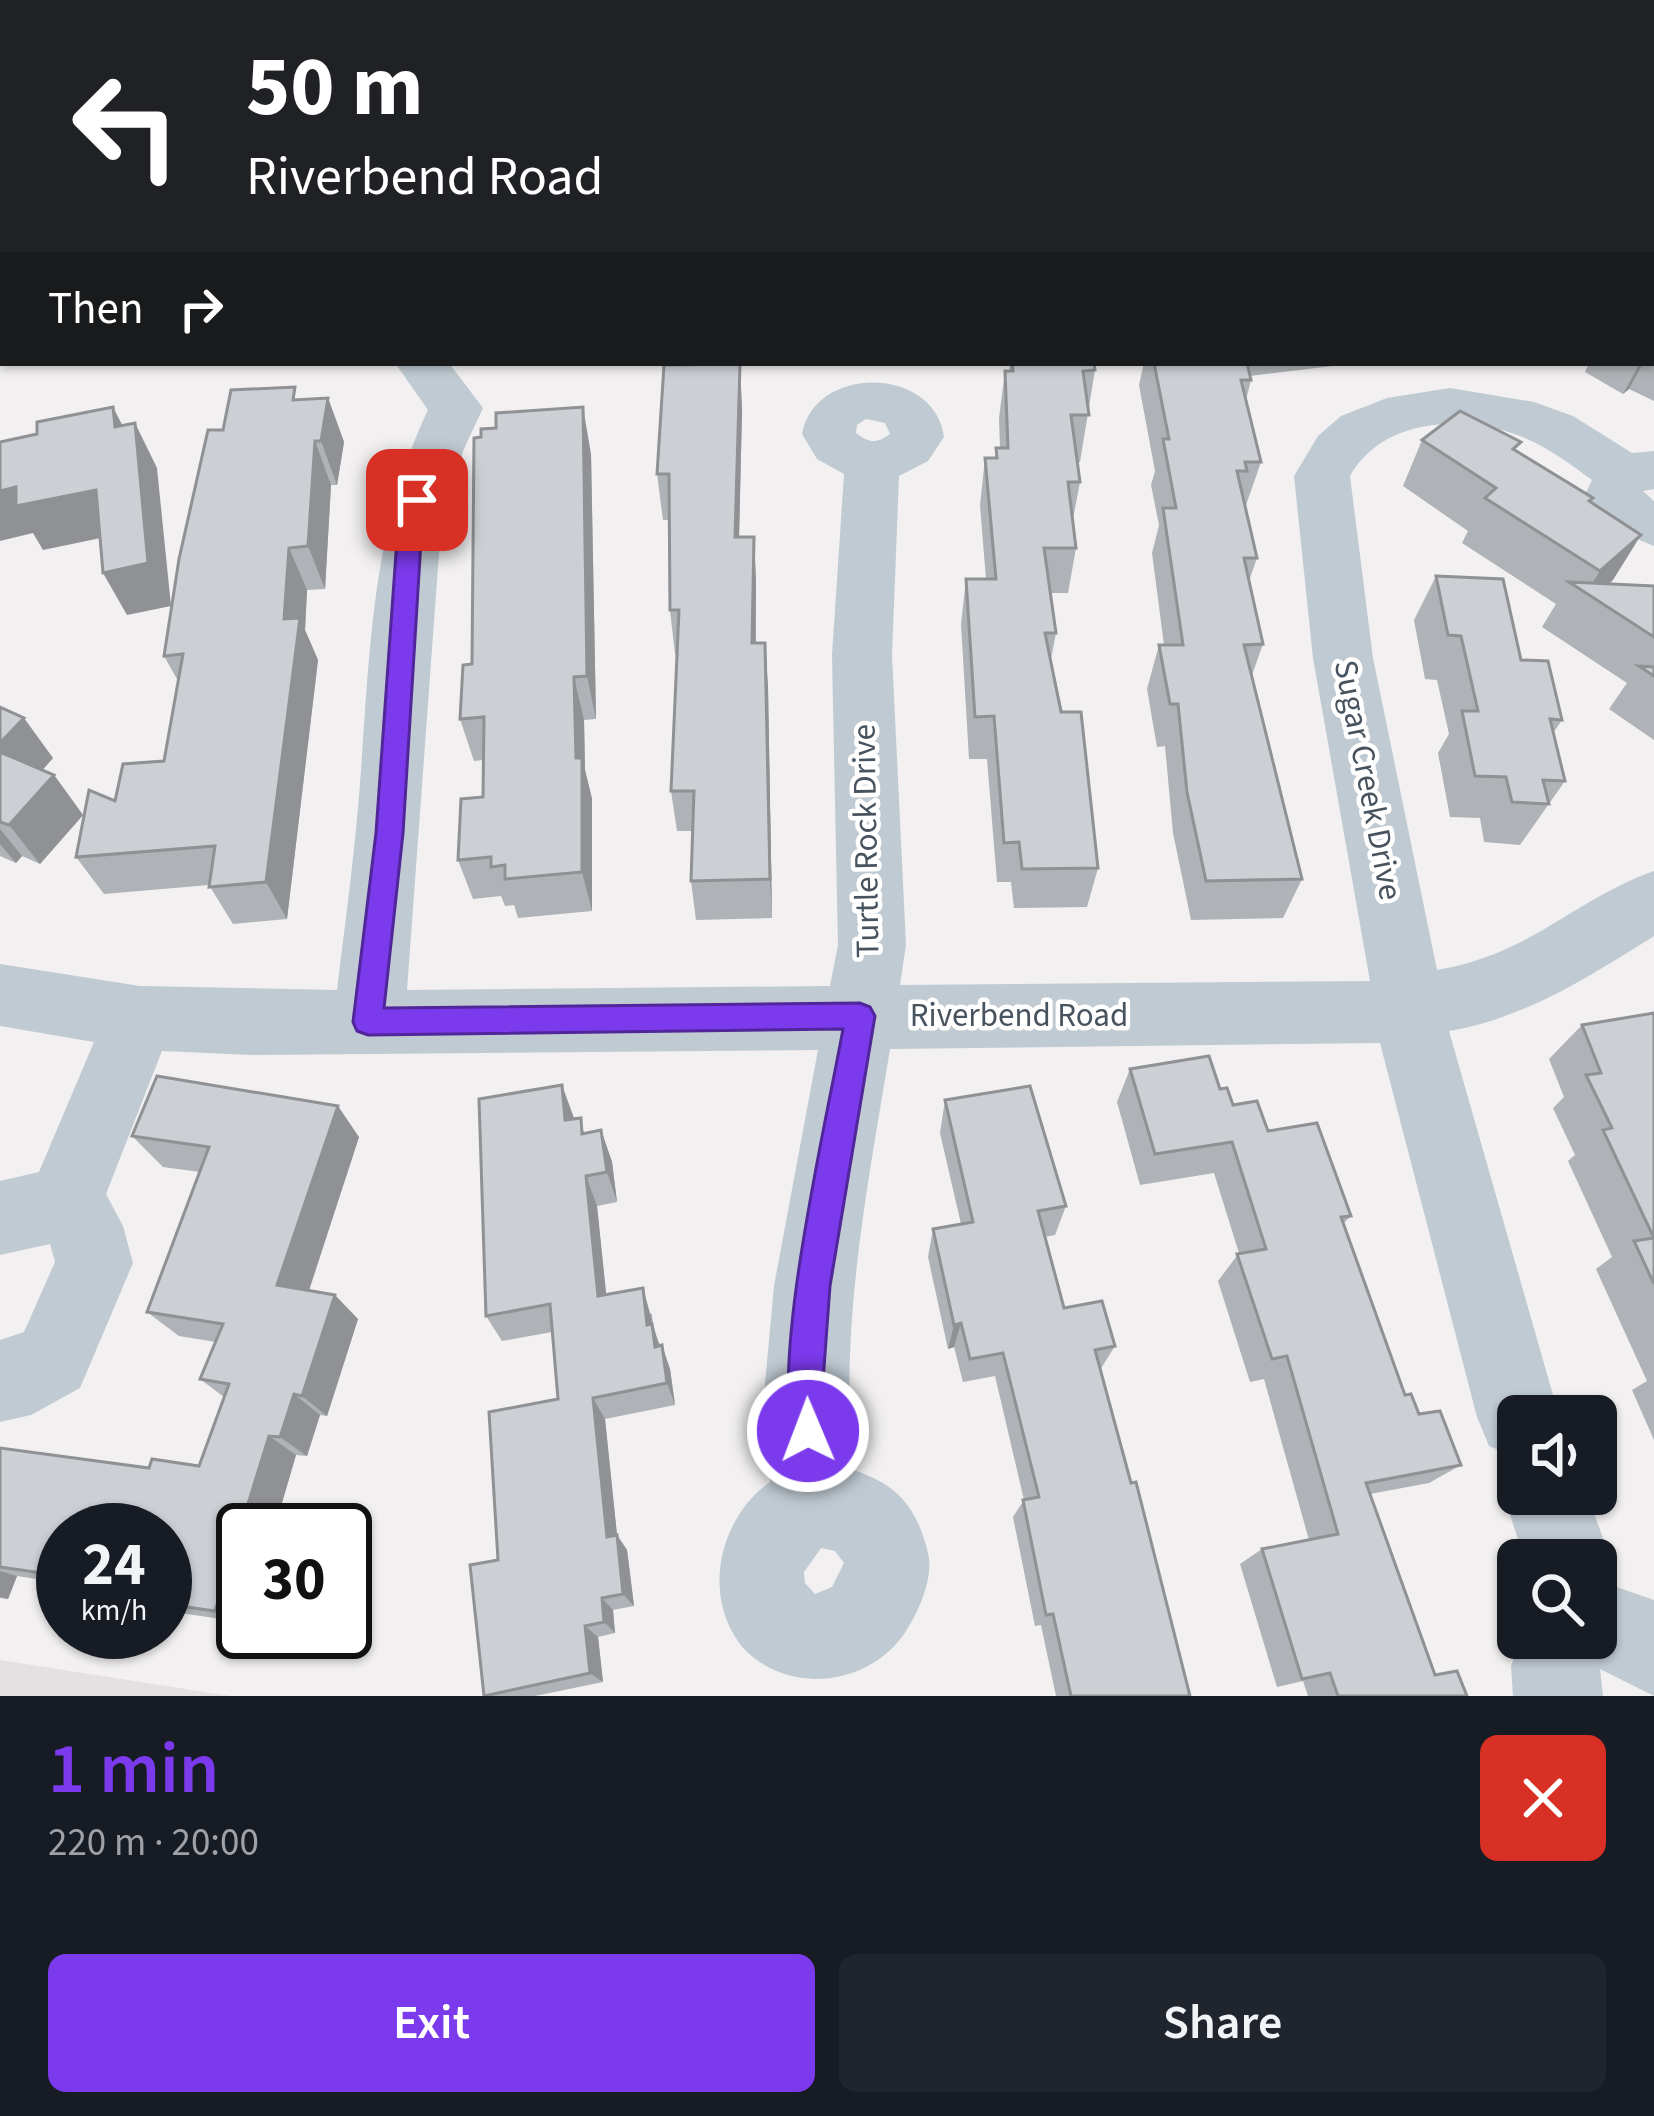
<!DOCTYPE html>
<html lang="en">
<head>
<meta charset="utf-8">
<style>
  :root { --surface:#171b24; --page:#20242c; --text:#f1f3f6; --muted:#9ea1a6; --accent:#7c3aed }
  body { margin:0; font-family:"Source Sans 3",sans-serif; background:var(--page); color:var(--text); height:100vh; display:flex; flex-direction:column; font-size:45px; white-space:nowrap }
  * { box-sizing:border-box; margin:0 }
  p { font-size:39px; color:var(--muted) }
  .icon { flex:none; width:66px; height:66px; fill:none; stroke:currentColor; stroke-width:2; stroke-linecap:round; stroke-linejoin:round }
  .map { position:relative; height:1696px; overflow:hidden }
  .panel { display:flex; flex-direction:column; background:var(--surface); flex:1 }
  .panel>* { flex:none }
  .banner { position:absolute; left:0px; top:0px; width:1656px; height:366px; box-shadow:0 3px 9px #0004; background:#202124; color:#fff; overflow:hidden }
  .tools { position:absolute; left:1497px; top:1395px; display:grid; gap:24px }
  .tools a { display:grid; place-items:center; width:120px; height:120px; border-radius:18px; background:var(--surface); box-shadow:0 3px 9px #0004; font-size:60px }
  .speed { position:absolute; left:36px; top:1503px; display:flex; gap:24px; font-size:60px; font-weight:700; text-align:center }
  .speed>* { display:grid; place-content:center; width:156px; height:156px; border-radius:50%; background:var(--surface); box-shadow:0 3px 9px #0004; line-height:1 }
  .speed small { font-size:30px; font-weight:400 }
  .speed .limit { border:6px solid #111; border-radius:18px; background:#fff; color:#111 }
  .pin { position:absolute; display:grid; place-items:center; width:102px; height:102px; color:#fff; margin:-51px; border-radius:24px; box-shadow:0 6px 18px #0006 }
  .me { position:absolute; width:132px; margin:-66px; rotate:359deg; stroke-linejoin:round; filter:drop-shadow(0 0 9px #0008) }
  .turn { display:flex; align-items:center; gap:42px; height:252px; padding:0 48px; font-size:54px }
  .turn .icon { width:156px; height:156px; stroke-width:2.5 }
  .turn b { display:block; font-size:84px; line-height:102px }
  .then { display:flex; align-items:center; height:114px; padding:0 48px; background:#0003; gap:24px; font-size:45px }
  .round { display:grid; place-items:center; flex:none; width:126px; height:126px; border-radius:18px; background:var(--page) }
  .summary { display:flex; align-items:center; justify-content:space-between; height:204px; padding:0 48px }
  h1 { font-size:72px; font-weight:600; line-height:90px; color:var(--accent) }
  .cta { display:flex; gap:24px; margin-top:auto; padding:24px 48px }
  .cta a { flex:1; height:138px; border-radius:18px; background:var(--accent); color:#fff; font-size:48px; font-weight:600; line-height:138px; text-align:center }
  .cta a+a { background:var(--page); color:var(--text) }
  .map>svg:first-child { display:block }
  .education { fill:#e3e1e2 }
  .lines { fill:none; stroke-linecap:round; stroke-linejoin:round }
  .minor { fill:#c0cad2; fill-rule:evenodd }
  .wall { fill:#afb2b6 }
  .shaded-wall { fill:#8f9194 }
  .building { fill:#cccfd4; stroke:#8f9194; stroke-width:3 }
  .route { fill:#7c3aed; stroke:#51269a; stroke-width:3 }
  .labels { text-anchor:middle; dominant-baseline:central; stroke-width:9; stroke-linejoin:round; paint-order:stroke }
  .street-label { font-size:33px; fill:#47535e; stroke:#fff }
</style>
</head>
<body>
<div class="map">
<svg width="1654" height="1696" viewBox="0 0 1654 1696">
  <rect width="100%" height="100%" fill="#f2f0f0"/>
  <path class="education" d="M 0,1660 L 230,1696 L 0,1696 Z"/>
  <g class="lines">
    <g class="minor">
      <path d="M 1413,0 L 1455,0 L 1456,3 L 1414,3 Z"/>
      <path d="M 395,363 L 449,363 L 483,408 L 463,451 L 440,540 L 407,990 L 830,986 L 838,945 L 832,655 L 844,474 L 817,459 L 802,434 C 815,364 935,366 944,437 L 928,461 L 899,476 L 892,655 L 906,945 L 900,985 L 1370,981 L 1313,658 L 1294,476 L 1318,436 L 1341,416 L 1387,398 L 1450,388 L 1534,402 L 1573,416 L 1632,453 L 1654,451 L 1654,489 L 1643,491 L 1654,501 L 1654,546 L 1610,528 L 1586,493 L 1592,480 C 1570,464 1546,446 1520,436 C 1463,414 1382,418 1350,476 L 1373,658 L 1437,970 C 1530,955 1573,900 1654,871 L 1654,936 C 1590,976 1526,1018 1449,1031 L 1559,1416 L 1518,1416 L 1518,1458 L 1489,1446 L 1477,1417 L 1380,1043 L 890,1049 C 867,1190 839,1327 853,1470 C 898,1484 917,1508 928,1553 C 934,1577 919,1611 906,1631 C 872,1684 794,1696 747,1652 C 700,1602 717,1519 770,1482 L 764,1395 L 774,1286 L 818,1050 L 253,1055 L 162,1051 L 106,1194 L 123,1226 L 133,1263 L 80,1388 L 31,1415 L 0,1422 L 0,1340 L 24,1332 L 55,1262 L 50,1244 L 0,1255 L 0,1181 L 39,1172 L 94,1042 L 0,1026 L 0,964 L 140,986 L 337,990 C 346,917 356,844 361,770 C 370,645 373,525 428,410 ZM 866,419 L 885,423 L 890,434 C 876,444 869,443 856,433 L 857,425 ZM 821,1548 L 835,1551 L 844,1563 L 832,1587 L 815,1594 L 805,1583 L 804,1572 Z"/>
      <path d="M 1518,1463 L 1518,1494 L 1587,1494 L 1611,1560 L 1602,1582 L 1654,1600 L 1654,1696 L 1600,1669 L 1603,1696 L 1513,1696 L 1511,1666 L 1521,1638 L 1596,1638 L 1596,1560 L 1525,1560 L 1503,1494 Z"/>
    </g>
  </g>
  <g class="wall">
    <path d="M 550,0 L 761,0 L 769,3 L 554,3 Z"/>
    <path d="M 961,0 L 1343,0 L 1337,1 L 1339,3 L 962,3 Z"/>
    <path d="M 3,213 L 3,326 L 0,326 L 0,214 Z"/>
    <path d="M 1653,295 L 1654,295 L 1654,401 L 1629,389 L 1623,394 L 1585,372 L 1589,363 L 1653,363 Z"/>
    <path d="M 1010,363 L 1094,363 L 1095,370 L 1080,462 L 1077,462 L 1080,482 L 1073,519 L 1076,548 L 1068,593 L 1050,593 L 1056,633 L 1051,659 L 1098,868 L 1087,907 L 1014,908 L 1011,882 L 997,882 L 987,759 L 969,759 L 961,624 L 966,579 L 986,579 L 980,505 L 985,458 L 995,458 L 996,448 L 1000,448 L 999,418 L 1005,371 L 1009,371 Z"/>
    <path d="M 1144,363 L 1358,363 L 1250,376 L 1251,380 L 1246,400 L 1261,462 L 1245,508 L 1257,558 L 1249,581 L 1263,644 L 1252,675 L 1302,879 L 1283,918 L 1191,920 L 1173,833 L 1165,746 L 1157,747 L 1147,689 L 1159,645 L 1164,645 L 1152,553 L 1159,525 L 1151,485 L 1155,471 L 1139,385 Z"/>
    <path d="M 740,364 L 742,411 L 739,537 L 754,537 L 756,582 L 756,643 L 768,686 L 772,918 L 696,920 L 691,881 L 692,831 L 677,831 L 671,791 L 677,654 L 675,654 L 670,610 L 669,520 L 663,520 L 657,474 Z"/>
    <path d="M 328,398 L 344,442 L 337,485 L 331,485 L 325,589 L 307,590 L 305,630 L 318,660 L 287,919 L 233,924 L 209,885 L 104,894 L 76,857 L 115,801 L 164,761 L 178,681 L 164,656 L 223,430 L 299,400 Z"/>
    <path d="M 481,437 L 591,454 L 596,719 L 584,720 L 585,770 L 592,799 L 592,911 L 518,918 L 514,905 L 505,906 L 501,896 L 473,899 L 458,860 L 483,797 L 483,760 L 474,761 L 460,719 L 472,664 Z"/>
    <path d="M 1422,440 L 1517,451 L 1593,498 L 1591,502 L 1613,580 L 1608,584 L 1654,586 L 1654,740 L 1609,709 L 1627,683 L 1542,627 L 1556,604 L 1462,543 L 1468,531 L 1403,486 Z"/>
    <path d="M 1436,576 L 1521,660 L 1562,720 L 1553,733 L 1565,781 L 1520,845 L 1484,842 L 1480,818 L 1450,817 L 1438,753 L 1449,734 L 1437,680 L 1425,679 L 1414,620 Z"/>
    <path d="M 0,707 L 53,758 L 42,770 L 54,775 L 83,815 L 40,864 L 22,856 L 16,863 L 0,856 Z"/>
    <path d="M 1654,1013 L 1654,1440 L 1632,1390 L 1647,1381 L 1596,1269 L 1612,1257 L 1568,1161 L 1575,1155 L 1553,1108 L 1564,1097 L 1549,1059 L 1582,1025 Z"/>
    <path d="M 1130,1069 L 1220,1089 L 1233,1105 L 1268,1131 L 1351,1216 L 1343,1224 L 1405,1395 L 1461,1465 L 1429,1483 L 1370,1494 L 1435,1675 L 1467,1696 L 1308,1696 L 1303,1681 L 1277,1687 L 1240,1564 L 1262,1549 L 1309,1540 L 1264,1379 L 1250,1382 L 1218,1281 L 1239,1253 L 1214,1173 L 1140,1185 L 1117,1102 Z"/>
    <path d="M 945,1100 L 1066,1206 L 1055,1235 L 1045,1237 L 1064,1308 L 1115,1346 L 1100,1370 L 1190,1696 L 1056,1696 L 1041,1625 L 1035,1626 L 1013,1517 L 1024,1500 L 995,1376 L 963,1382 L 954,1347 L 948,1349 L 928,1257 L 933,1229 L 961,1224 L 940,1133 Z"/>
    <path d="M 574,1119 L 586,1134 L 601,1130 L 612,1162 L 617,1202 L 597,1206 L 606,1294 L 652,1314 L 653,1328 L 670,1369 L 675,1405 L 605,1419 L 617,1535 L 627,1550 L 634,1606 L 613,1610 L 615,1633 L 598,1637 L 603,1682 L 535,1696 L 484,1696 L 498,1560 L 558,1399 L 552,1332 L 502,1341 L 486,1316 Z"/>
    <path d="M 132,1136 L 359,1137 L 309,1291 L 358,1319 L 327,1416 L 320,1415 L 307,1456 L 296,1455 L 274,1530 L 243,1530 L 243,1622 L 165,1611 L 165,1530 L 63,1530 L 63,1583 L 17,1576 L 8,1599 L 0,1598 L 0,1448 L 149,1468 L 199,1466 L 224,1397 L 200,1379 L 216,1342 L 179,1336 L 147,1312 L 200,1172 L 163,1167 Z"/>
  </g>
  <g class="shaded-wall">
    <path d="M 995,0 L 1108,0 L 1107,3 L 995,3 Z"/>
    <path d="M 0,267 L 3,272 L 3,313 L 0,308 Z"/>
    <path d="M 1640,363 L 1643,363 L 1629,389 L 1623,394 Z"/>
    <path d="M 740,364 L 742,411 L 738,583 L 735,537 Z"/>
    <path d="M 328,398 L 344,442 L 337,485 L 321,441 Z"/>
    <path d="M 113,407 L 136,452 L 115,427 Z"/>
    <path d="M 583,407 L 591,454 L 596,719 L 587,676 Z"/>
    <path d="M 135,423 L 157,468 L 171,606 L 127,615 L 103,573 Z"/>
    <path d="M 315,441 L 331,485 L 325,589 L 308,546 Z"/>
    <path d="M 16,487 L 96,490 L 120,534 L 43,550 L 33,533 L 0,541 L 0,491 Z"/>
    <path d="M 1641,535 L 1613,580 L 1593,598 L 1586,593 L 1600,571 Z"/>
    <path d="M 754,537 L 756,582 L 755,686 L 752,643 Z"/>
    <path d="M 289,548 L 307,590 L 305,630 L 318,660 L 287,919 L 266,882 Z"/>
    <path d="M 765,643 L 768,686 L 772,918 L 770,879 Z"/>
    <path d="M 574,677 L 584,720 L 585,770 L 592,799 L 592,911 L 582,872 L 576,758 Z"/>
    <path d="M 24,718 L 53,758 L 25,790 L 0,758 L 0,743 Z"/>
    <path d="M 54,775 L 83,815 L 40,864 L 9,825 Z"/>
    <path d="M 0,829 L 22,856 L 16,863 L 0,844 Z"/>
    <path d="M 562,1085 L 574,1118 L 565,1120 Z"/>
    <path d="M 338,1106 L 359,1137 L 302,1311 L 277,1285 Z"/>
    <path d="M 601,1130 L 612,1162 L 617,1202 L 607,1172 Z"/>
    <path d="M 586,1176 L 597,1206 L 609,1321 L 598,1296 Z"/>
    <path d="M 643,1288 L 660,1349 L 663,1371 L 647,1325 Z"/>
    <path d="M 335,1295 L 358,1319 L 327,1416 L 302,1396 Z"/>
    <path d="M 961,1323 L 954,1347 L 948,1349 L 954,1325 Z"/>
    <path d="M 662,1345 L 670,1369 L 675,1405 L 667,1383 Z"/>
    <path d="M 294,1394 L 320,1415 L 307,1456 L 280,1437 Z"/>
    <path d="M 593,1398 L 605,1419 L 617,1535 L 627,1550 L 634,1606 L 623,1594 L 607,1537 Z"/>
    <path d="M 269,1436 L 296,1455 L 274,1530 L 243,1530 L 243,1621 L 215,1611 Z"/>
    <path d="M 0,1571 L 17,1576 L 8,1599 L 0,1597 Z"/>
    <path d="M 602,1598 L 613,1610 L 615,1633 L 604,1622 Z"/>
    <path d="M 585,1626 L 598,1637 L 603,1682 L 590,1673 Z"/>
  </g>
  <g class="building">
    <path d="M 629,0 L 761,0 L 769,3 L 636,3 Z"/>
    <path d="M 1132,0 L 1337,0 L 1339,3 L 1133,3 Z"/>
    <path d="M 3,213 L 3,260 L 0,261 L 0,214 Z"/>
    <path d="M 1653,295 L 1654,295 L 1653,343 Z"/>
    <path d="M 1012,363 L 1094,363 L 1095,370 L 1083,371 L 1089,415 L 1071,415 L 1080,482 L 1068,482 L 1076,548 L 1044,548 L 1056,633 L 1045,633 L 1061,712 L 1081,712 L 1098,868 L 1022,869 L 1019,842 L 1004,843 L 994,716 L 975,717 L 966,579 L 996,579 L 985,458 L 997,458 L 996,448 L 1008,448 L 1005,371 L 1013,371 Z"/>
    <path d="M 1154,363 L 1247,363 L 1251,380 L 1241,380 L 1261,462 L 1245,462 L 1247,471 L 1237,471 L 1257,558 L 1244,558 L 1263,644 L 1244,645 L 1302,879 L 1206,881 L 1187,792 L 1178,704 L 1170,704 L 1159,645 L 1183,645 L 1163,508 L 1176,508 L 1163,439 L 1169,439 Z"/>
    <path d="M 740,364 L 735,537 L 754,537 L 752,643 L 765,643 L 770,879 L 691,881 L 694,791 L 671,791 L 679,610 L 670,610 L 669,474 L 657,474 L 664,365 Z"/>
    <path d="M 295,387 L 293,400 L 328,398 L 321,441 L 315,441 L 308,546 L 289,548 L 284,619 L 300,618 L 266,882 L 209,887 L 215,846 L 76,857 L 89,790 L 115,801 L 123,764 L 164,761 L 183,654 L 164,656 L 179,559 L 208,430 L 223,430 L 231,390 Z"/>
    <path d="M 113,407 L 115,427 L 135,423 L 148,563 L 103,573 L 96,490 L 16,506 L 16,487 L 0,491 L 0,442 L 37,434 L 37,422 Z"/>
    <path d="M 583,407 L 587,676 L 574,677 L 576,758 L 582,758 L 582,872 L 505,879 L 505,865 L 491,867 L 491,857 L 458,860 L 461,799 L 483,797 L 484,717 L 460,719 L 463,665 L 472,664 L 474,438 L 481,437 L 481,429 L 496,428 L 496,413 Z"/>
    <path d="M 1460,411 L 1521,442 L 1513,449 L 1593,498 L 1589,501 L 1641,535 L 1600,571 L 1485,498 L 1496,488 L 1422,440 Z"/>
    <path d="M 1436,576 L 1503,579 L 1521,660 L 1548,661 L 1562,720 L 1550,719 L 1565,781 L 1543,780 L 1549,804 L 1512,802 L 1506,777 L 1475,776 L 1462,711 L 1478,711 L 1461,636 L 1448,635 Z"/>
    <path d="M 1569,582 L 1654,586 L 1654,637 Z"/>
    <path d="M 1639,666 L 1654,667 L 1654,676 Z"/>
    <path d="M 0,707 L 24,718 L 0,743 Z"/>
    <path d="M 0,752 L 54,775 L 9,825 L 0,822 Z"/>
    <path d="M 1654,1013 L 1654,1284 L 1634,1241 L 1654,1238 L 1603,1130 L 1612,1128 L 1586,1075 L 1601,1073 L 1582,1025 Z"/>
    <path d="M 1209,1056 L 1220,1089 L 1227,1088 L 1233,1105 L 1257,1101 L 1268,1131 L 1317,1123 L 1351,1216 L 1341,1217 L 1405,1395 L 1411,1394 L 1419,1414 L 1440,1411 L 1461,1465 L 1366,1483 L 1435,1675 L 1457,1671 L 1467,1696 L 1338,1696 L 1330,1673 L 1302,1679 L 1262,1549 L 1338,1534 L 1287,1356 L 1272,1359 L 1237,1254 L 1266,1249 L 1232,1142 L 1155,1154 L 1130,1069 Z"/>
    <path d="M 157,1076 L 338,1106 L 277,1285 L 335,1295 L 302,1396 L 294,1394 L 280,1437 L 269,1436 L 215,1611 L 165,1604 L 165,1530 L 63,1530 L 63,1576 L 0,1567 L 0,1448 L 149,1468 L 152,1459 L 199,1466 L 229,1384 L 200,1379 L 223,1324 L 147,1312 L 209,1147 L 132,1136 Z"/>
    <path d="M 562,1085 L 565,1120 L 581,1118 L 582,1134 L 601,1130 L 607,1172 L 586,1176 L 598,1296 L 643,1288 L 647,1325 L 652,1324 L 655,1347 L 662,1345 L 667,1383 L 593,1398 L 607,1537 L 617,1535 L 623,1594 L 602,1598 L 604,1622 L 585,1626 L 590,1673 L 484,1696 L 470,1565 L 498,1560 L 489,1412 L 558,1399 L 550,1304 L 486,1316 L 479,1099 Z"/>
    <path d="M 1030,1086 L 1066,1206 L 1038,1211 L 1064,1308 L 1102,1301 L 1115,1346 L 1095,1350 L 1131,1483 L 1136,1482 L 1190,1696 L 1071,1696 L 1053,1614 L 1046,1615 L 1023,1500 L 1039,1497 L 1003,1353 L 970,1359 L 961,1323 L 954,1325 L 933,1229 L 973,1222 L 945,1100 Z"/>
  </g>
  <path class="route" d="M 417,492 L 429,500 L 422,525 L 403,833 L 384,1008 L 860,1003 L 870,1007 L 875,1016 L 830,1286 L 822,1395 L 825,1431 L 820,1443 L 808,1448 L 796,1443 C 767,1373 828,1114 843,1029 L 368,1035 L 357,1031 L 353,1022 L 376,833 L 398,525 L 405,500 Z"/>
  <g class="labels">
    <g class="street-label">
      <text transform="translate(1368 780) rotate(79)">Sugar Creek Drive</text>
      <text transform="translate(866 841) rotate(-91)">Turtle Rock Drive</text>
      <text x="1019" y="1015">Riverbend Road</text>
    </g>
  </g>
</svg>
<div class="tools">
<a><svg class="icon" aria-label="sound" viewBox="0 0 24 24"><path d="M4 9h4l5-4v14l-5-4H4zM17 9q2 3 0 6"/></svg></a>
<a><svg class="icon" aria-label="search" viewBox="0 0 24 24"><circle cx="10" cy="10" r="6"/><path d="M15 15l6 6"/></svg></a>
</div>
<div class="speed"><div>24<small>km/h</small></div><div class="limit">30</div></div>
<div class="pin" style="left:417px;top:500px;background:#d93025"><svg class="icon" aria-label="arrive" viewBox="0 0 24 24"><path d="M6 21V4h12l-3 4 3 4H6"/></svg></div>
<svg class="me" style="left:808px;top:1431px" viewBox="-20 -20 40 40"><circle r="17" fill="#7c3aed" stroke="#fff" stroke-width="3"/><path d="M0-11L8 9 0 5-8 9z" fill="#fff"/></svg>
<div class="banner">
<div class="turn"><svg class="icon" aria-label="left" viewBox="0 0 24 24"><path d="M17 20v-9H6M10 6l-5 5 5 5"/></svg><div><b>50 m</b>Riverbend Road</div></div>
<div class="then">Then<svg class="icon" aria-label="right" viewBox="0 0 24 24"><path d="M7 20v-9h11M14 6l5 5-5 5"/></svg></div>
</div>
</div>
<section class="panel">
<div class="summary"><div><h1>1 min</h1><p>220 m · 20:00</p></div><a class="round" style="background:#d93025;color:#fff"><svg class="icon" aria-label="close" viewBox="0 0 24 24"><path d="M6 6l12 12M18 6L6 18"/></svg></a></div>
<div class="cta"><a>Exit</a><a>Share</a></div>
</section>
</body>
</html>
